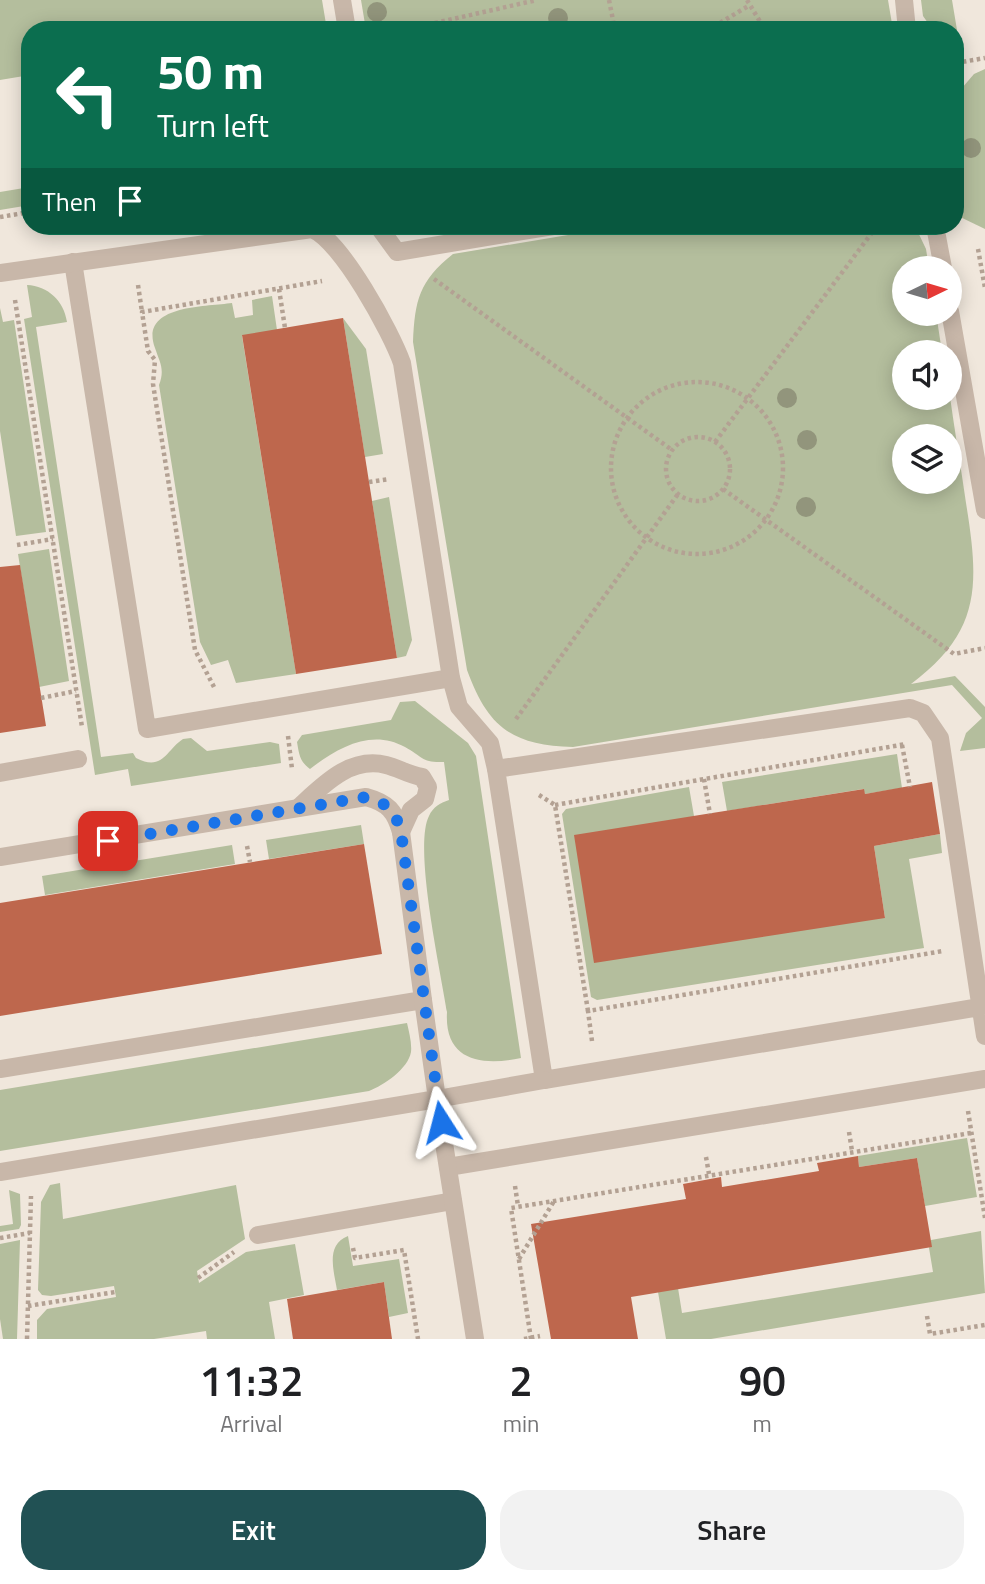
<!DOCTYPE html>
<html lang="en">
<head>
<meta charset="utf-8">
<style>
  :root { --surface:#fff; --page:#f2f2f2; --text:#202124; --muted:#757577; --accent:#215154 }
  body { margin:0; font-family:"Titillium Web",sans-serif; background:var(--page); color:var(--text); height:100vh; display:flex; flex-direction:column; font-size:26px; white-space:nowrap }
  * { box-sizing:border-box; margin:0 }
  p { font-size:23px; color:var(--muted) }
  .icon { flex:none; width:38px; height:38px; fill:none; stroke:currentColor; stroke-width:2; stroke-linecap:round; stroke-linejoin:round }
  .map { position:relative; height:1339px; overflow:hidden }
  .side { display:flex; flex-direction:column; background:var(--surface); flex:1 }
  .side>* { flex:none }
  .guide { position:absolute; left:21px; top:21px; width:943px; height:214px; border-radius:28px; box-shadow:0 4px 18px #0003; background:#0b6e4f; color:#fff; overflow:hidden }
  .needle { width:46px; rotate:85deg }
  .buttons { position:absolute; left:892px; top:256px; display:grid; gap:14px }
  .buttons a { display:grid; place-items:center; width:70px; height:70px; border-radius:50%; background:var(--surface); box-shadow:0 4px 18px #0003; font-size:35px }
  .pin { position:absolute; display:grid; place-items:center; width:60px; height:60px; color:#fff; margin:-30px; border-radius:14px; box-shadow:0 4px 10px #0006 }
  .me { position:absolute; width:77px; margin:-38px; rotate:351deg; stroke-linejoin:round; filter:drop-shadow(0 0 5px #0008) }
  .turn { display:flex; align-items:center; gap:24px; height:147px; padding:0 21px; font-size:32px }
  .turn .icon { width:91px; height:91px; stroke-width:2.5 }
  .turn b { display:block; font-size:49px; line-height:60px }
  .then { display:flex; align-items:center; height:66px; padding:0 21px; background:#0003; gap:14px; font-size:26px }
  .eta { display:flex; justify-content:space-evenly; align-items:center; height:119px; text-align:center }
  .eta b { font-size:42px; font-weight:600; line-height:49px }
  .action { display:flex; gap:14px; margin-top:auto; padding:14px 21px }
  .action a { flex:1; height:80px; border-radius:28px; background:var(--accent); color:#fff; font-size:28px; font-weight:600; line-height:80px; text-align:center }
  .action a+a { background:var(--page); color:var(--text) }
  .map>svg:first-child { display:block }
  .green { fill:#b4be9d; fill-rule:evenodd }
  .building { fill:#be674d }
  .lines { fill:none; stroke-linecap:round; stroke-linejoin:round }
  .path { stroke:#b3a193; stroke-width:4.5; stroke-dasharray:3.5 3.5; stroke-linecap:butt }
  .minor { stroke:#c8b7a9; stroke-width:18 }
  .tree { fill:#92957c }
  .route { stroke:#1a73e8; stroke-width:12; stroke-dasharray:0 21.6 }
</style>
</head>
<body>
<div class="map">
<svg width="985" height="1339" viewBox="0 0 985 1339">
  <rect width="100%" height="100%" fill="#f0e7dc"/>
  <g class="green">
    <path d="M 0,0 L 322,0 L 327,30 L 30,30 L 30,75 L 0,80 Z"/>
    <path d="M 361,0 L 888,0 L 893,30 L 366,30 Z"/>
    <path d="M 921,0 L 952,0 L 958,36 L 956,30 L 933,30 L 923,16 Z"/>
    <path d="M 985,69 L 985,229 L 956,215 L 956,95 L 974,74 Z"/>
    <path d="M 30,187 L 30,205 L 0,210 L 0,192 Z"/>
    <path d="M 622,226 L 914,226 L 916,228 L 926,249 L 929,268 L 905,268 L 905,313 L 936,313 L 942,352 L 905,352 L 905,397 L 950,397 C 955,433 961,468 966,503 C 979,584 982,631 911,684 L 955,676 L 985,707 L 985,748 L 960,751 L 966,733 L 982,718 L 952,685 L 573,747 C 511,745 488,727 467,670 L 413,342 C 415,300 419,281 453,254 ZM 905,436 L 950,436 L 950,481 L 905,481 Z"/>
    <path d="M 27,285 C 48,286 64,301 67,322 L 36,327 L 101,757 L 133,753 L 136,758 C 163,772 166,750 183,739 L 191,738 L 207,751 L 270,742 L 279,744 L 281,763 L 131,786 L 128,769 L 95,775 L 24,319 L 32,317 Z"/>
    <path d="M 272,296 L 277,330 L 242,336 L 296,674 L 236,683 L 228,660 L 211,665 L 200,642 L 159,385 C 165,369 160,363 155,348 C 139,305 204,307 232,303 L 235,318 L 253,315 L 252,300 Z"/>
    <path d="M 0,308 L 3,322 L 14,320 L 46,532 L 16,536 L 0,431 Z"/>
    <path d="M 343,318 L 366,349 L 383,454 L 365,457 Z"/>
    <path d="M 389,497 L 412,640 L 406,656 L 397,658 L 372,501 Z"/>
    <path d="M 49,549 L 69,681 L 39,687 L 18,554 Z"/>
    <path d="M 415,701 L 468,743 L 476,756 L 521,1058 C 483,1066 444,1062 447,1012 C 441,972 413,847 429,816 C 433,807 440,803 449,800 L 444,762 C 422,763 423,757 405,747 C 371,728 337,748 310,769 C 300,762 299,754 297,742 L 302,735 L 391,720 L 400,702 Z"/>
    <path d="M 897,754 L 902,788 L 865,794 L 863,789 L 727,811 L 722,782 Z"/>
    <path d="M 689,787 L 694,816 L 885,918 L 874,846 L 940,834 L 942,853 L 909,859 L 924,948 L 597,1000 L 591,997 L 562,814 L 566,809 Z"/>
    <path d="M 361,825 L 364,844 L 269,859 L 266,840 Z"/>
    <path d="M 232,845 L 235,864 L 45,895 L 42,876 Z"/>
    <path d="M 407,1023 C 409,1032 412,1043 411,1052 C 408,1069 384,1085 369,1091 L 0,1151 L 0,1090 Z"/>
    <path d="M 967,1138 L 977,1197 L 925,1206 L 917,1158 L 859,1167 L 858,1156 Z"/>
    <path d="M 60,1183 L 63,1219 L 236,1185 L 245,1239 L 197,1271 L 199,1283 L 246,1252 L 295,1244 L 304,1295 L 269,1302 L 275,1339 L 207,1339 L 206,1331 L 154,1339 L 37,1339 L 37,1320 L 47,1309 L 116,1297 L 114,1286 L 51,1296 L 42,1295 L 38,1290 L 41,1202 L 50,1185 Z"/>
    <path d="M 9,1190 L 20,1194 L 21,1225 L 19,1229 L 0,1232 L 0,1226 L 13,1224 Z"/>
    <path d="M 981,1231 L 985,1293 L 711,1339 L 666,1339 L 658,1292 L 678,1288 L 682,1313 L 933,1272 L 929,1248 L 931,1240 Z"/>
    <path d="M 348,1236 L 353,1266 L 399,1259 L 408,1313 L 389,1317 L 384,1282 L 337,1290 C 334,1271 325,1245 348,1236 Z"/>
    <path d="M 20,1240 L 17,1339 L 3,1339 L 0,1319 L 0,1244 Z"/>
  </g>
  <g class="building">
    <path d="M 343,318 L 397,658 L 296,674 L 242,335 Z"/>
    <path d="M 20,565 L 46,726 L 0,733 L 0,567 Z"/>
    <path d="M 932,782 L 940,834 L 874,846 L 885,918 L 594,963 L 574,835 L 864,789 L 865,794 Z"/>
    <path d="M 364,844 L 382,954 L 0,1016 L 0,903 Z"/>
    <path d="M 858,1156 L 859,1167 L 917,1158 L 932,1247 L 631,1297 L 638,1339 L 551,1339 L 531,1224 L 686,1199 L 683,1184 L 721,1177 L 722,1187 L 819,1171 L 817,1163 Z"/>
    <path d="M 384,1282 L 392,1339 L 293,1339 L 287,1299 Z"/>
  </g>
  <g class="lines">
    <g class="path">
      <path d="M 609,0 L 615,30"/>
      <path d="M 747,0 L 765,30"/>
      <path d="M 427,30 L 426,25 L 537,0"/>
      <path d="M 708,30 L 750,5"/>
      <path d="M 956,63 L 985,58"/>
      <path d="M 0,217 L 30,212"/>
      <path d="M 978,249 L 985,288"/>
      <path d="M 434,279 L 672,450"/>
      <path d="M 138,285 L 142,312"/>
      <path d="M 279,289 L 285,328"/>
      <path d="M 15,300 L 82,727"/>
      <circle cx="697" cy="468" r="86"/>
      <circle cx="698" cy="469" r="32"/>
      <path d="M 715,442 L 877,226"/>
      <path d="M 369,482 L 389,479"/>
      <path d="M 723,489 L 954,654 L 985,648"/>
      <path d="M 17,545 L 53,539"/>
      <path d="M 214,687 L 195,650 L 153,384 L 155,360 L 148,351 L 142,312 L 322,281"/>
      <path d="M 41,698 L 76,691"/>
      <path d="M 516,719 L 678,494"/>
      <path d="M 288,736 L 292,769"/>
      <path d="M 902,745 L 910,787"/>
      <path d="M 704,779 L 710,814"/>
      <path d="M 539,795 L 555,805 L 588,1011"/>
      <path d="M 555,805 L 906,744"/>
      <path d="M 247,846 L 250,862"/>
      <path d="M 592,1041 L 588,1011 L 943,951"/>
      <path d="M 968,1111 L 985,1218"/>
      <path d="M 849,1132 L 852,1151"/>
      <path d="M 706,1157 L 709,1174"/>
      <path d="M 515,1186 L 518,1206"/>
      <path d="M 0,1238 L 30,1233"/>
      <path d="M 353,1248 L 355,1258 L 404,1250 L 418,1339"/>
      <path d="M 519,1259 L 554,1201"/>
      <path d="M 198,1278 L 234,1252"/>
      <path d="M 28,1306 L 115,1292"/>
      <path d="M 927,1316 L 930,1334 L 985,1325"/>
      <path d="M 27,1339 L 31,1196"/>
      <path d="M 524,1339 L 540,1336"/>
      <path d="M 531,1339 L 511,1208 L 971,1133"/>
    </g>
    <g class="minor">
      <path d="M 342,0 L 347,30"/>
      <path d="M 904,0 L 907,30"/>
      <path d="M 378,226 L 397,252 L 553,226"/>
      <path d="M 935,226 L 943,268"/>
      <path d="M 73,262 L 147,729 L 451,678"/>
      <path d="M 0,273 L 312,229 C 341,240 391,332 402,363 L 451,678 L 459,707 L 490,743 L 496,769"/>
      <path d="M 950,311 L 985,510"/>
      <path d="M 0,773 L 78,759"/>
      <path d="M 298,808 C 323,785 350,756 386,765 C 399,768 408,775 422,777 L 428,787 L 425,799 L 411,810 L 401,832"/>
      <path d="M 0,857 L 366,797 C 388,803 395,811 401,832 L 423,1000 L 0,1069"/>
      <path d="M 980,1007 L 544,1080 L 496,769 L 910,708 L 923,713 L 940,738 L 985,1036"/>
      <path d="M 448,1167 L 985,1079"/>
      <path d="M 0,1172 L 437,1099 L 423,1000"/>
      <path d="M 258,1235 L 453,1201"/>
      <path d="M 475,1339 L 437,1099 L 544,1080"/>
    </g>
  </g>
  <g class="tree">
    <circle cx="377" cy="12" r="10"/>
    <circle cx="558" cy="18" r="10"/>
    <circle cx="971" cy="148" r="10"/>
    <circle cx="787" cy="398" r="10"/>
    <circle cx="807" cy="440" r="10"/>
    <circle cx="806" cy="507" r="10"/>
  </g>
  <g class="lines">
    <path class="route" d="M 108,841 L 366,797 C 388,803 395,811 401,832 L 441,1122"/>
  </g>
</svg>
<div class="buttons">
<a><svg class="needle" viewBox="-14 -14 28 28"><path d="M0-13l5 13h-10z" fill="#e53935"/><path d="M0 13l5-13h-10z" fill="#757577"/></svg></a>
<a><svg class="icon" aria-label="sound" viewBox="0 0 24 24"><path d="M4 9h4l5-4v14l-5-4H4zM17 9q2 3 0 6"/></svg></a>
<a><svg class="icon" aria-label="layers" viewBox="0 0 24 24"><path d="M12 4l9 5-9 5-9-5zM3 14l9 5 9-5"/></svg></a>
</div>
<div class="pin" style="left:108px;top:841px;background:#d93025"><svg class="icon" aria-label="arrive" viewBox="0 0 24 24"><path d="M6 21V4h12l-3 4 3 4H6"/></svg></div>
<svg class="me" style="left:441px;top:1122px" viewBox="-20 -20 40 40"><path d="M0-17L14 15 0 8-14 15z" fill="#1a73e8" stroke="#fff" stroke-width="4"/></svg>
<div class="guide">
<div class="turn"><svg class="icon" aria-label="left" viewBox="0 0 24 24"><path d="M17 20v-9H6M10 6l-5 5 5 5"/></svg><div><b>50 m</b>Turn left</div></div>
<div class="then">Then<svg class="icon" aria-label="arrive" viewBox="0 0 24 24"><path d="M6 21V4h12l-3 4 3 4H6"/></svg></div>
</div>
</div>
<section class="side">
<div class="eta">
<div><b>11:32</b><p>Arrival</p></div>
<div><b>2</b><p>min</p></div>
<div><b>90</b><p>m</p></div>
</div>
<div class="action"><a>Exit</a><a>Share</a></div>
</section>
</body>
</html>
